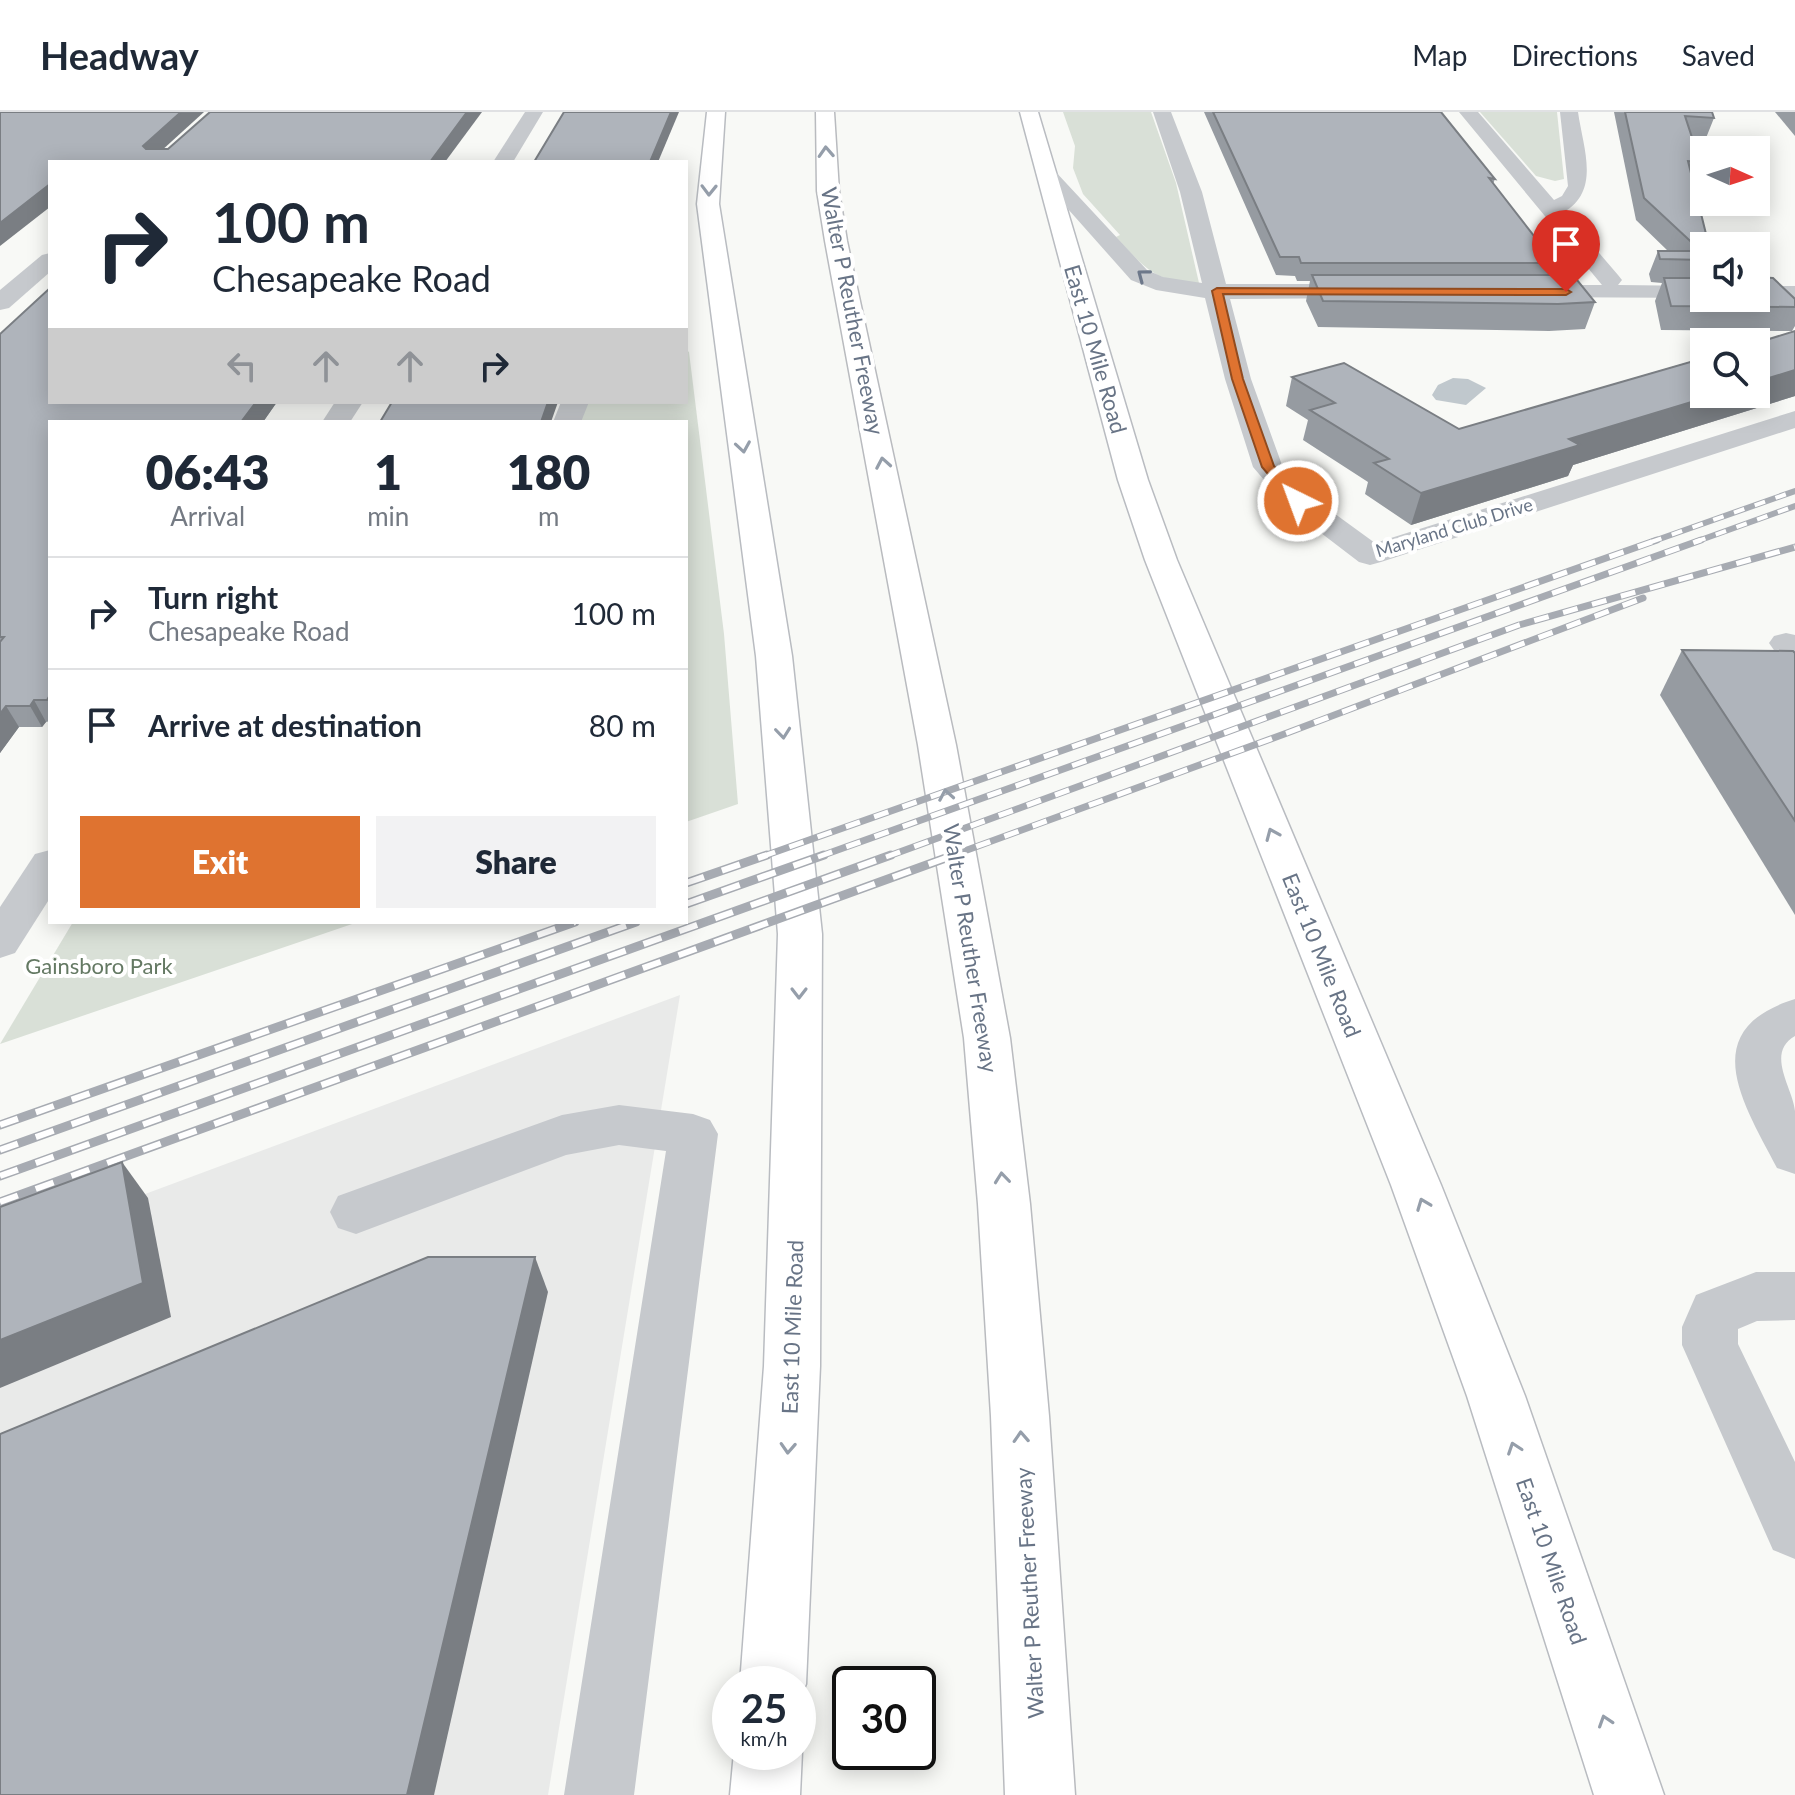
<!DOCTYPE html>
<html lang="en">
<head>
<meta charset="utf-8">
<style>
  :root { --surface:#fff; --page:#f2f2f3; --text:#1f2937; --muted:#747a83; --line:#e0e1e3; --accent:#df7330 }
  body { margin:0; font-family:Lato,sans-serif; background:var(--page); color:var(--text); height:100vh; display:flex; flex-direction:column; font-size:30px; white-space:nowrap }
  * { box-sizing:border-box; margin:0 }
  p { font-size:26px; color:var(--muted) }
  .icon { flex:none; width:44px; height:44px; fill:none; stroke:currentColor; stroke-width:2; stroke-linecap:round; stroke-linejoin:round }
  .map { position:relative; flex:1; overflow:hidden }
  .drawer { position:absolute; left:48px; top:308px; width:640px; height:504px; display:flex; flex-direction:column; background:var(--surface); border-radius:0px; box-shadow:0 4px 20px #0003 }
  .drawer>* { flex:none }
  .banner { position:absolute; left:48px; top:48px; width:640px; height:244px; border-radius:0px; box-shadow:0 4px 20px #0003; background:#fff; color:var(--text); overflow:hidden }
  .needle { width:52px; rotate:93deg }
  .tools { position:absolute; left:1690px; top:24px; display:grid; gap:16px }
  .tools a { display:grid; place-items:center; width:80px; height:80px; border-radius:0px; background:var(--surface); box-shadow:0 4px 20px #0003; font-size:40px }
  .speed { position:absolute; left:712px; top:1554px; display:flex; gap:16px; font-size:40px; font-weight:700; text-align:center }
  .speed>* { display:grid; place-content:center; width:104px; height:104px; border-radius:50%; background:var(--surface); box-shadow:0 4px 20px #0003; line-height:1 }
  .speed small { font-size:20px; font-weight:400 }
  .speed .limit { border:4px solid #111; border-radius:12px; background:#fff; color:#111 }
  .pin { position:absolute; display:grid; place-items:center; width:68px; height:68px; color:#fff; margin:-82px -34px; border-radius:50% 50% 50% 0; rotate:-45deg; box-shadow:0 0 8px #0007 }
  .pin .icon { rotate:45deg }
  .me { position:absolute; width:88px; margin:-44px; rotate:318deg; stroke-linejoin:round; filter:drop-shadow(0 0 6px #0008) }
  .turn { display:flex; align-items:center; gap:28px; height:168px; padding:0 32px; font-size:36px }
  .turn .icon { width:104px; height:104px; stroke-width:2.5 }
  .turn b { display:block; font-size:56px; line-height:68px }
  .lanes { display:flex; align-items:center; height:76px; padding:0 32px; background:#0003; justify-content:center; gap:40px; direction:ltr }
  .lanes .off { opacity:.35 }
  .eta { display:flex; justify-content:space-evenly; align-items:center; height:136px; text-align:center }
  .eta b { font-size:48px; font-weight:800; line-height:56px }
  .button { display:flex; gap:16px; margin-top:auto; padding:16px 32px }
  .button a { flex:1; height:92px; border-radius:0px; background:var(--accent); color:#fff; font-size:32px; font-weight:800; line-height:92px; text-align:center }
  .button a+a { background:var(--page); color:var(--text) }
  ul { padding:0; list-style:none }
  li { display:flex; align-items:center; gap:24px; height:112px; padding:0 32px; border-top:2px solid var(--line) }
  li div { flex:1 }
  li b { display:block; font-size:30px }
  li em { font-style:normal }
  header { display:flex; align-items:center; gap:48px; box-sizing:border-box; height:112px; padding:0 40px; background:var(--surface); border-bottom:2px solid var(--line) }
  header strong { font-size:38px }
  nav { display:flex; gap:44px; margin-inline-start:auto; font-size:28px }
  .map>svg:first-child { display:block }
  .built { fill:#e9eae9 }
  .green { fill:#d9e0d7 }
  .water { fill:#c0c8cd }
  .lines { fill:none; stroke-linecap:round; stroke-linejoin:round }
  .major-casing { stroke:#b9bcc1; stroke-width:3 }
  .highway-casing { stroke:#b9bbbf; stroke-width:3 }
  .minor { fill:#c6c9cd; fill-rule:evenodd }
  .major { fill:#fff; fill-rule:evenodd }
  .highway { fill:#fff; fill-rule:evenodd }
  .rail-far2-casing { stroke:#a7abb2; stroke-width:6 }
  .rail-far1-casing { stroke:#a7abb2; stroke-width:7 }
  .rail-casing { stroke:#a7abb2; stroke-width:9 }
  .rail-far2 { stroke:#fff; stroke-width:4; stroke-dasharray:11; stroke-linecap:butt }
  .rail-far1 { stroke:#fff; stroke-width:5; stroke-dasharray:15; stroke-linecap:butt }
  .rail { stroke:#fff; stroke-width:6; stroke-dasharray:19; stroke-linecap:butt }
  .wall { fill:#969ba1 }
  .shaded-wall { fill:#7a7e83 }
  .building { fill:#afb4bb; stroke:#7a7e83; stroke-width:2 }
  .oneway { stroke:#959eaa }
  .oneway2 { stroke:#6d788a }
  .route { fill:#df7330; stroke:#914b1f; stroke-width:2 }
  .labels { text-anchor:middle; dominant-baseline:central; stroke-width:8; stroke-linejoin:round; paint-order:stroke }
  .far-street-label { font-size:18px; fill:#687486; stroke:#fff }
  .street-label { font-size:22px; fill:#687486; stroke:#fff }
  .park-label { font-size:22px; fill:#647963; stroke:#fff }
</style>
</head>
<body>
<header>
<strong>Headway</strong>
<nav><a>Map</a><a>Directions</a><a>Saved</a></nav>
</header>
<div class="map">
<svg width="1795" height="1683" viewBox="0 0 1795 1683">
  <rect width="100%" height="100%" fill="#f8f9f6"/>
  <path class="built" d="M 680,883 L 548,1683 L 0,1683 L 0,1136 Z"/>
  <g class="green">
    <path d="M 1063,0 L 1151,0 L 1176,71 L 1199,171 C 1155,171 1144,155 1116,125 L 1120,123 L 1083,82 L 1073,56 L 1075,34 Z"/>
    <path d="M 1480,0 L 1557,0 L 1564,67 L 1555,69 L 1536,64 Z"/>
    <path d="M 686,238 L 689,240 L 724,522 L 738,692 L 686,710 L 686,310 L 579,310 L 587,290 L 686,290 Z"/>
    <path d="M 73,810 L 358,810 L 0,932 Z"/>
  </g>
  <path class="water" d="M 1453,266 L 1468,267 L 1486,276 L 1466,293 L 1436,288 L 1432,283 L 1438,273 Z"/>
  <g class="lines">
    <g class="major-casing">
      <g id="major">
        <path d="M 707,0 L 725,0 L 719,92 L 792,544 L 822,822 L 820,1254 L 806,1572 L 798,1591 L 798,1572 L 740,1572 L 764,1254 L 778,822 L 756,544 L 697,92 Z"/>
        <path d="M 1020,0 L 1038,0 L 1148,368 L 1177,448 L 1441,1073 L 1525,1284 L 1664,1683 L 1594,1683 L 1467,1284 L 1391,1073 L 1145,448 L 1118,368 Z"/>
        <path d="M 798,1630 L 802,1640 L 800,1683 L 730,1683 L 734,1640 L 798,1640 Z"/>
      </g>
    </g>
    <g class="highway-casing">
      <path id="highway" d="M 816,0 L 834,0 L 839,79 L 847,129 L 956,633 L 1010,926 L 1030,1092 L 1049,1304 L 1075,1683 L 1005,1683 L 991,1304 L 978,1092 L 964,926 L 918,633 L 825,129 L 817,79 Z"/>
    </g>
    <g class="minor">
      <path d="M 525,0 L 543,0 L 513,50 L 493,50 Z"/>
      <path d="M 1153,0 L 1171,0 L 1202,80 L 1226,172 L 1370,172 L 1379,174 L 1382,179 L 1379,184 L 1370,186 L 1230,187 L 1251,267 L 1282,353 L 1309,383 L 1375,431 L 1795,299 L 1795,316 L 1381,450 L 1370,453 L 1359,450 L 1287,395 L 1253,355 L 1225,267 L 1205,186 L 1156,178 L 1131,168 L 1036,61 L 1039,57 L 1053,57 L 1147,158 L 1163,165 L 1202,171 L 1180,80 Z"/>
      <path d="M 1459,0 L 1478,0 L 1554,88 L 1562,84 L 1568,74 L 1560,0 L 1578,0 C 1583,36 1601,78 1564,100 L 1618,163 L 1622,168 L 1618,173 L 1704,174 L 1704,186 L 1713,186 L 1517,185 L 1514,180 L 1517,175 L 1526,173 L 1602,173 Z"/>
      <path d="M 50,141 L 50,160 L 9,196 L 0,198 L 0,178 L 42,143 Z"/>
      <path d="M 1756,174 L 1795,174 L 1795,188 L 1747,186 L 1756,186 Z"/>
      <path d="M 335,290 L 363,290 L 350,310 L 322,310 Z"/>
      <path d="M 561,290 L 589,290 L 581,310 L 553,310 Z"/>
      <path d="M 1786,521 L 1795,523 L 1795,555 L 1783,551 L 1769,531 L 1774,524 Z"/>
      <path d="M 50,738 L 50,786 L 15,841 L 0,846 L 0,795 L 35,742 Z"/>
      <path d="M 1795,887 L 1795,924 C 1765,941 1793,976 1795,999 C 1795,1019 1795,1041 1795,1062 L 1777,1056 C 1743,991 1695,918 1795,887 Z"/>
      <path d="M 619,993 L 693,1002 L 710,1008 L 718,1022 L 634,1683 L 564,1683 L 666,1039 L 619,1033 L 566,1043 L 356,1122 L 338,1116 L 330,1100 L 338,1084 L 562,1003 Z"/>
      <path d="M 1756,1160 L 1795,1160 L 1795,1208 L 1757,1209 L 1738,1217 L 1738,1232 L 1795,1350 L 1795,1447 L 1773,1438 L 1682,1233 L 1682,1215 L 1696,1183 Z"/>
    </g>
    <use href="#major" class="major"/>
    <use href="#highway" class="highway"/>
    <g class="rail-far2-casing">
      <g id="rail-far2">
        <path d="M 1651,430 L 1795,379"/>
        <path d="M 1695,430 L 1795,394"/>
      </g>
    </g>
    <g class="rail-far1-casing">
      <g id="rail-far1">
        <path d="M 761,745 L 1657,428"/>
        <path d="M 818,745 L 1701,428"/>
        <path d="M 886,745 L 1519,513 L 1795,435"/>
        <path d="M 948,745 L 1287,621 L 1643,486"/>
      </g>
    </g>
    <g class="rail-casing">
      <g id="rail">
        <path d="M 686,771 L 767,743"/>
        <path d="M 686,792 L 824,743"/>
        <path d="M 0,1013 L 575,810"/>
        <path d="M 0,1038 L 636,810"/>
        <path d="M 0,1064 L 891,743"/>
        <path d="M 0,1090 L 954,743"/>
      </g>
    </g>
    <use href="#rail-far2" class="rail-far2"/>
    <use href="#rail-far1" class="rail-far1"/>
    <use href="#rail" class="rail"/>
  </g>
  <g class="wall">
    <path d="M 1204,0 L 1441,0 L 1495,67 L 1493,72 L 1555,151 L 1551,163 L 1595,190 L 1585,217 L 1549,219 L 1318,215 L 1306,189 L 1310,169 L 1297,169 L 1295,164 L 1276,163 Z"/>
    <path d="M 1614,0 L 1712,0 L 1714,6 L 1706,26 L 1692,25 L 1700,50 L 1693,69 L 1704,134 L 1704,186 L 1756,151 L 1763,157 L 1760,165 L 1795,187 L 1795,214 L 1792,219 L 1661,218 L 1655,189 L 1662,171 L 1651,170 L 1649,162 L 1658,139 L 1668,139 L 1636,108 Z"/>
    <path d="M 1775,0 L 1795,0 L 1795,24 Z"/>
    <path d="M 1795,219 L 1795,284 L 1573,353 L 1568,364 L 1411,413 L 1365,382 L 1368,370 L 1303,328 L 1308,308 L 1286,294 L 1292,265 L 1459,317 Z"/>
    <path d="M 0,222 L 277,290 L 263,310 L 50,310 L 50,609 L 46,610 L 42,615 L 19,615 L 0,641 Z"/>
    <path d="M 1682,538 L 1795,541 L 1795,803 L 1660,583 Z"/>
  </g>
  <g class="shaded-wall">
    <path d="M 181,0 L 204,0 L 149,50 L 143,34 Z"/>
    <path d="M 467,0 L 482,0 L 445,50 L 430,50 Z"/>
    <path d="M 671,0 L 679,0 L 658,50 L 650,50 Z"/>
    <path d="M 50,72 L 50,95 L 0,134 L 0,111 Z"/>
    <path d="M 1763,157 L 1756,174 L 1756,160 Z"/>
    <path d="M 1795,258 L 1795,284 L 1573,353 L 1568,364 L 1411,413 L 1421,381 L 1569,327 L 1718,282 L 1756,282 L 1756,270 Z"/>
    <path d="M 256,290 L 277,290 L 263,310 L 241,310 Z"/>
    <path d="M 548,290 L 558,290 L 551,310 L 541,310 Z"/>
    <path d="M 34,588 L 46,610 L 42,615 L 30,594 Z"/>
    <path d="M 6,594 L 19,615 L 0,641 L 0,602 Z"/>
    <path d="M 122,1050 L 148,1086 L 171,1205 L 0,1276 L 0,1228 Z"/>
    <path d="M 535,1145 L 548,1180 L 434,1683 L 407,1683 Z"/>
  </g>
  <g class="building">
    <path d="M 0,0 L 181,0 L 143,34 L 146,37 L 168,37 L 210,0 L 467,0 L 430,50 L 50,50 L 50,72 L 0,111 Z"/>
    <path d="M 564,0 L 671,0 L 650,50 L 534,50 Z"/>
    <path d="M 1213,0 L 1441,0 L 1495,67 L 1489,66 L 1555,151 L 1301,151 L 1299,145 L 1280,145 Z"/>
    <path d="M 1625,0 L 1712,0 L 1714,6 L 1685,4 L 1700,50 L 1688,49 L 1709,134 L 1704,134 L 1704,148 L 1660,147 L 1658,139 L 1701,139 L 1644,86 Z"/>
    <path d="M 1756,151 L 1763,157 L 1756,160 Z"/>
    <path d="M 1312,163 L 1573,163 L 1595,190 L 1558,192 L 1323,189 Z"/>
    <path d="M 1756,165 L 1773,166 L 1795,187 L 1795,195 L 1671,194 L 1664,166 L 1704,166 L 1704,186 L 1756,186 Z"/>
    <path d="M 50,176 L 50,290 L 256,290 L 241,310 L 50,310 L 50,583 L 47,588 L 34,588 L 30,594 L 6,594 L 0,602 L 0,530 L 4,525 L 0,525 L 0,222 Z"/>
    <path d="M 1795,219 L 1795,258 L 1756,270 L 1756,231 Z"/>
    <path d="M 1704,246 L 1704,282 L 1718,282 L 1569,327 L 1580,333 L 1421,381 L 1374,351 L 1389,347 L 1310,298 L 1335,291 L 1292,265 L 1344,251 L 1459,317 Z"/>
    <path d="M 392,290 L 548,290 L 541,310 L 380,310 Z"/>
    <path d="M 1682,538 L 1793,539 L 1795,541 L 1795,709 Z"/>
    <path d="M 122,1050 L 143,1171 L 0,1228 L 0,1095 Z"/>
    <path d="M 428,1145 L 535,1145 L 407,1683 L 0,1683 L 0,1322 Z"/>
  </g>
  <defs><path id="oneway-chevron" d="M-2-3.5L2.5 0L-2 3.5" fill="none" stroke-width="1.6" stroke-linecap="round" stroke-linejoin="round" transform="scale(2)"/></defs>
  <g class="oneway">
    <use href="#oneway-chevron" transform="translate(826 40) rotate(-93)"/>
    <use href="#oneway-chevron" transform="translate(709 78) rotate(91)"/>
    <use href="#oneway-chevron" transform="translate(743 335) rotate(81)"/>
    <use href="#oneway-chevron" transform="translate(883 351) rotate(-100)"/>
    <use href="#oneway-chevron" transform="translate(783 621) rotate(84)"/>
    <use href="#oneway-chevron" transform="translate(946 683) rotate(-100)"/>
    <use href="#oneway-chevron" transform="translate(1272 722) rotate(-113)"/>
    <use href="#oneway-chevron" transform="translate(799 881) rotate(90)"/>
    <use href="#oneway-chevron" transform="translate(1002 1066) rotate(-96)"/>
    <use href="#oneway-chevron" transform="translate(1423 1092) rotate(-111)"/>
    <use href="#oneway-chevron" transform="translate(1021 1325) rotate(-93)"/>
    <use href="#oneway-chevron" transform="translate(788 1336) rotate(93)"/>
    <use href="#oneway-chevron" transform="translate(1514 1336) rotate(-109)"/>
    <use href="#oneway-chevron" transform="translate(1605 1609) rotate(-108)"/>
  </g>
  <use class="oneway2" href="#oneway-chevron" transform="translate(1143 163) rotate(-143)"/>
  <path class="route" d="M 1217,176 L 1566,177 L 1571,180 L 1566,183 L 1223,182 L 1243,267 L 1274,354 L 1304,389 L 1298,392 L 1293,391 L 1262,355 L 1232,267 L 1212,179 Z"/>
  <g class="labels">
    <g class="far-street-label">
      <text transform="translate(1454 415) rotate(-17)">Maryland Club Drive</text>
    </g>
    <g class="street-label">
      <text transform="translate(853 199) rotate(79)">Walter P Reuther Freeway</text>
      <text transform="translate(1096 237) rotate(74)">East 10 Mile Road</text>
      <text transform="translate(971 836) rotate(81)">Walter P Reuther Freeway</text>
      <text transform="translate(1322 843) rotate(68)">East 10 Mile Road</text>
      <text transform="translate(792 1215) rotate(-88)">East 10 Mile Road</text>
      <text transform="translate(1552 1449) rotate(71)">East 10 Mile Road</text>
      <text transform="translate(1029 1481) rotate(-93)">Walter P Reuther Freeway</text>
    </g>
    <g class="park-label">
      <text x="99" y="853">Gainsboro Park</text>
    </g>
  </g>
</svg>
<div class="tools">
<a><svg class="needle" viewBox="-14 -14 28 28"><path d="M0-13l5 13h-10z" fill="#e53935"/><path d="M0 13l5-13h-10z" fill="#747a83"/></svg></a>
<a><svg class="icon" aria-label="sound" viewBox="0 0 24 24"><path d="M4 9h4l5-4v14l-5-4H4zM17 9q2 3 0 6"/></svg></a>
<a><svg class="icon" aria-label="search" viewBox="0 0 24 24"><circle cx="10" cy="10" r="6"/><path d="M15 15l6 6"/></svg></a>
</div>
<div class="speed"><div>25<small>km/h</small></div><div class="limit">30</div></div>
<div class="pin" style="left:1566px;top:180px;background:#d93025"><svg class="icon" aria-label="arrive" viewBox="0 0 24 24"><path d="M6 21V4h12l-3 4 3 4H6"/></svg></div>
<svg class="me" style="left:1298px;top:389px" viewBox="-20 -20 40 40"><circle r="17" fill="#df7330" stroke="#fff" stroke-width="3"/><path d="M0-11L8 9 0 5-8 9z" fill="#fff"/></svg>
<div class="banner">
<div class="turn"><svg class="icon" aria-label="right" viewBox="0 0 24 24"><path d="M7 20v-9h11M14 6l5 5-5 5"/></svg><div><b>100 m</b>Chesapeake Road</div></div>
<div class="lanes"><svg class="icon off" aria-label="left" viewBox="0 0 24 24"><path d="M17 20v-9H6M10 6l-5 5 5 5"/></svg><svg class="icon off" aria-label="ahead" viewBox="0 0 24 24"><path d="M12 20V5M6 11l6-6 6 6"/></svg><svg class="icon off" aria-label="ahead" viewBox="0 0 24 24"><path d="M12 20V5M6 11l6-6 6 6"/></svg><svg class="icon" aria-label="right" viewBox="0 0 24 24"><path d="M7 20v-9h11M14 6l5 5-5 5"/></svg></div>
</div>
<section class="drawer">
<div class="eta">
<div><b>06:43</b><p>Arrival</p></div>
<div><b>1</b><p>min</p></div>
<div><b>180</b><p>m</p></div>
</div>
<ul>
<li><svg class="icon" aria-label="right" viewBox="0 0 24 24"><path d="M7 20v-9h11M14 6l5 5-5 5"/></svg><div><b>Turn right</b><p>Chesapeake Road</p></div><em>100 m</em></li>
<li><svg class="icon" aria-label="arrive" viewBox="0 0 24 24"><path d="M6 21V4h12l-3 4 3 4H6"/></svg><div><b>Arrive at destination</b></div><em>80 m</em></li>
</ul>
<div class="button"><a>Exit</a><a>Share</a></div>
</section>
</div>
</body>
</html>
